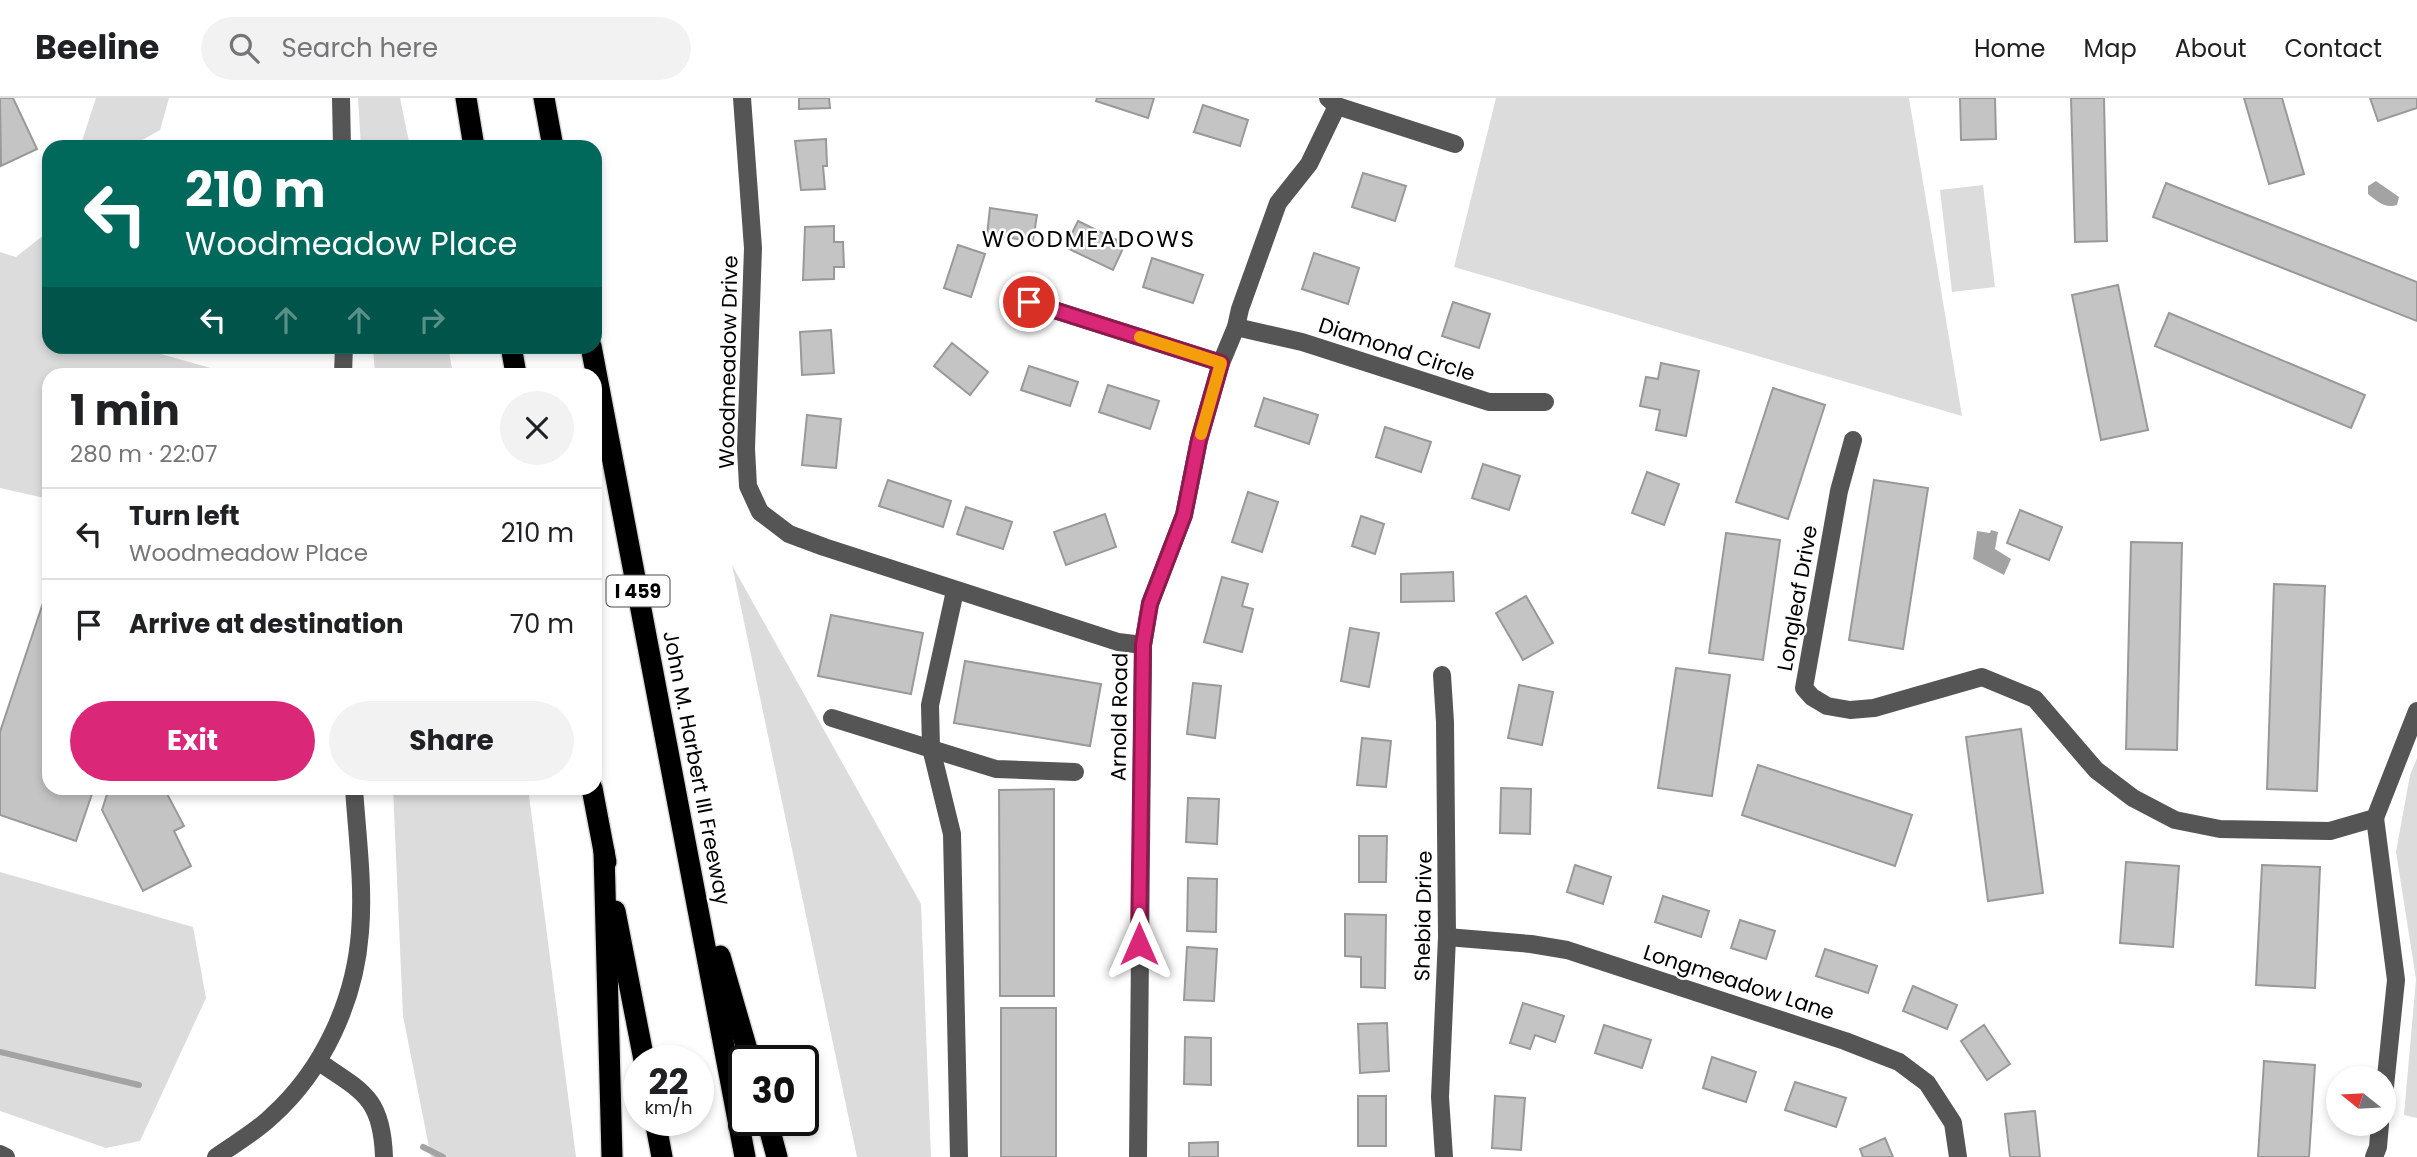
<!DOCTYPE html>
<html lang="en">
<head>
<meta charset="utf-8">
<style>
  :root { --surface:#fff; --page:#f2f2f2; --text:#202124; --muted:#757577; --line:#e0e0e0; --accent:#db2777 }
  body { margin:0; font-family:Poppins,sans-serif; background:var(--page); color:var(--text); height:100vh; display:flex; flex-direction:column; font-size:26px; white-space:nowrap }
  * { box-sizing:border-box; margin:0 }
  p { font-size:23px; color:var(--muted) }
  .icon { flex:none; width:38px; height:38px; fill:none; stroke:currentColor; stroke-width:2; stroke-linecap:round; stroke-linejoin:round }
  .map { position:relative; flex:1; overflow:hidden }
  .drawer { position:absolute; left:42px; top:270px; width:560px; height:427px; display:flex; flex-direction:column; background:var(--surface); border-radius:21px; box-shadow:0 4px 10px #0003 }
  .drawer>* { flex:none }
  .guide { position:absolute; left:42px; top:42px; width:560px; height:214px; border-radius:21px; box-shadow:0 4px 10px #0003; background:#00695c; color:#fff; overflow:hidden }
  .needle { width:46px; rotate:288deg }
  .controls { position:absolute; left:2326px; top:968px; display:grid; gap:14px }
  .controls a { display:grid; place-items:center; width:70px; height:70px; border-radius:50%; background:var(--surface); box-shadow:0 4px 10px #0003; font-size:35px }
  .speed { position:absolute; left:623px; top:947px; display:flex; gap:14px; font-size:35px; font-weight:700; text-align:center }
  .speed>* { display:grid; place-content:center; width:91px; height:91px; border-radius:50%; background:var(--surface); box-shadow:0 4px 10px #0003; line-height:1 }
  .speed small { font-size:18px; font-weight:400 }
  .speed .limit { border:4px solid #111; border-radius:10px; background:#fff; color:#111 }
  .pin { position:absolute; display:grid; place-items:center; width:60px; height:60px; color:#fff; margin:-30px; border:4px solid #fff; border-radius:50%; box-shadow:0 2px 7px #0007 }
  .me { position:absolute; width:77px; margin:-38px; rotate:0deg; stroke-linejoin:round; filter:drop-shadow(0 0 5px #0008) }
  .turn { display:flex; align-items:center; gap:24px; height:147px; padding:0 28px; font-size:32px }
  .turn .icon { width:91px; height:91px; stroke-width:2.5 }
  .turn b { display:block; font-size:49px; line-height:60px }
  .lanes { display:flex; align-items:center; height:66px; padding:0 28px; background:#0003; justify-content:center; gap:35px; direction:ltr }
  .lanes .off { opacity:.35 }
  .round { display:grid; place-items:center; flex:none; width:74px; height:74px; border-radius:37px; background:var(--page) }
  .headline { display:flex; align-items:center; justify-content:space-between; height:119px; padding:0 28px }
  h1 { font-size:42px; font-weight:700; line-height:52px }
  .primary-button { display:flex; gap:14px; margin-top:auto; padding:14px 28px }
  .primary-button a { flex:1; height:80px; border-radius:42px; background:var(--accent); color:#fff; font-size:28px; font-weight:700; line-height:80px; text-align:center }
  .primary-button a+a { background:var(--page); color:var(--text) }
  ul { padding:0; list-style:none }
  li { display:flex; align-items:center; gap:21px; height:91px; padding:0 28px; border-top:2px solid var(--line) }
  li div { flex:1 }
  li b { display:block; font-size:26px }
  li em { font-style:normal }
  header { display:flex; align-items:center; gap:42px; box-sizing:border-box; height:98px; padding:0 35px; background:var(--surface); border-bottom:2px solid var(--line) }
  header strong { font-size:33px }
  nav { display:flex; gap:38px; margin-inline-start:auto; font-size:24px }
  .search { width:490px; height:63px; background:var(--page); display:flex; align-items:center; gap:18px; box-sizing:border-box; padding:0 24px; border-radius:38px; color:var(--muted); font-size:26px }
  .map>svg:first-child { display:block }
  .green { fill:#dcdcdc }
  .water { fill:#a3a3a3 }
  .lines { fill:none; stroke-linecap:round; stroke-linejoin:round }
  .stream { stroke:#a3a3a3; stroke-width:6 }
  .building { fill:#c4c4c4; stroke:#999; stroke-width:2 }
  .highway-casing { stroke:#dbdbdb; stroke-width:24 }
  .minor { stroke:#555; stroke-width:18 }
  .highway { stroke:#000; stroke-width:21 }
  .route-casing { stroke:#8e194d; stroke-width:18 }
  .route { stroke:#db2777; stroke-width:12 }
  .slow { stroke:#f59e0b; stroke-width:12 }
  .labels { text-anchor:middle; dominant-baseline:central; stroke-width:5; stroke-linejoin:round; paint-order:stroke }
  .shield { fill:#fff; stroke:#4c4c4c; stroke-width:2 }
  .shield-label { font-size:19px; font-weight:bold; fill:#000 }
  .street-label { font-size:21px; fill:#000; stroke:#fff }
  .neighbourhood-label { font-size:23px; letter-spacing:2px; fill:#000; stroke:#fff }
</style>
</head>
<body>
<header>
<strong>Beeline</strong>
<div class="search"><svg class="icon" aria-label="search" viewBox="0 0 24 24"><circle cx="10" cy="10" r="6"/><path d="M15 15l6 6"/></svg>Search here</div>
<nav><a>Home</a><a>Map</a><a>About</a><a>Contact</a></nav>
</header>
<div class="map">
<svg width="2417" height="1059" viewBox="0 0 2417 1059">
  <rect width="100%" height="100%" fill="#fff"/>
  <g class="green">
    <path d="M 96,0 L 169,0 L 160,32 L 130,49 L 80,49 Z"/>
    <path d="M 358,0 L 400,0 L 410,49 L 361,49 Z"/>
    <path d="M 1496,0 L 1909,0 L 1962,318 L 1454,169 Z"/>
    <path d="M 1983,87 L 1995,189 L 1952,194 L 1940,92 Z"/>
    <path d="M 49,133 L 49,248 L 136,249 L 232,276 L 49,276 L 49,401 L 0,390 L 0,154 L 16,159 Z"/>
    <path d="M 373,249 L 448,249 L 453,276 L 375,276 Z"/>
    <path d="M 732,467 L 921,806 L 931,1059 L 857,1059 Z"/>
    <path d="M 2417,660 L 2417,1020 L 2404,1017 L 2416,881 L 2396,754 L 2410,677 Z"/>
    <path d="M 393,690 L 528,690 L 576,1059 L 431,1059 L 403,918 Z"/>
    <path d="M 0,774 L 193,829 L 206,900 L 140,1043 L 106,1050 L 0,1013 Z"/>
  </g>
  <g class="water">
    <path d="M 2376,83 L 2399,99 L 2397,107 C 2385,111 2377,103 2368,96 L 2368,88 Z"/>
    <path d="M 1991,432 L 1998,434 L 1995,451 L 2011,461 L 2004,477 L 1973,461 L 1977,433 L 1990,435 Z"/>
  </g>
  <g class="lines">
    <g class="stream">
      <path d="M 0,954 L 139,987"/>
      <path d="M 423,1049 L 443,1059"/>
    </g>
  </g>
  <g class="building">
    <path d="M 0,0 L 13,0 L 37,51 L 1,68 Z"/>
    <path d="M 799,0 L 829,0 L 830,10 L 799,11 Z"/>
    <path d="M 1097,0 L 1154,0 L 1148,20 L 1096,3 Z"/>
    <path d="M 1960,0 L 1995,0 L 1996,41 L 1961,42 Z"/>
    <path d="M 2071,0 L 2104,0 L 2107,143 L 2075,144 Z"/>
    <path d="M 2244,0 L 2282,0 L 2304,76 L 2269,86 Z"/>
    <path d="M 2370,0 L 2417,0 L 2417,10 L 2378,23 Z"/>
    <path d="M 1203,7 L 1248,22 L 1240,48 L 1194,34 Z"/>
    <path d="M 826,41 L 827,68 L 823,68 L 825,91 L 801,92 L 795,43 Z"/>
    <path d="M 1363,75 L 1406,88 L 1395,123 L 1352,109 Z"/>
    <path d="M 2166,85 L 2417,184 L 2417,223 L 2153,119 Z"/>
    <path d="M 990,110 L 1037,117 L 1033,143 L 987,137 Z"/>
    <path d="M 1078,123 L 1125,146 L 1113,172 L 1065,149 Z"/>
    <path d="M 834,128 L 834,144 L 843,144 L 844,169 L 834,169 L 834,181 L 803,182 L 805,129 Z"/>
    <path d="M 958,147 L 985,156 L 971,199 L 944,190 Z"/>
    <path d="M 1314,155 L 1359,170 L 1348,206 L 1302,191 Z"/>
    <path d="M 1152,160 L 1203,177 L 1193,205 L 1143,189 Z"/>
    <path d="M 2118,187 L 2148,332 L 2101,342 L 2072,197 Z"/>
    <path d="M 1453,204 L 1490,216 L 1479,250 L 1442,238 Z"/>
    <path d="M 2169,215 L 2365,297 L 2351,330 L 2155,248 Z"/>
    <path d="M 831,232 L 834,275 L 802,277 L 800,234 Z"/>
    <path d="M 952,245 L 988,274 L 970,297 L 934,268 Z"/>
    <path d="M 1661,265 L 1699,273 L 1686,338 L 1656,332 L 1660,312 L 1640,308 L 1646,279 L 1658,281 Z"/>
    <path d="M 1029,268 L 1078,284 L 1070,308 L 1021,292 Z"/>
    <path d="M 1108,287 L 1159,303 L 1150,331 L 1099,314 Z"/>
    <path d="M 1773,290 L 1825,307 L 1788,421 L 1736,404 Z"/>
    <path d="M 1264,300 L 1318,317 L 1309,346 L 1255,328 Z"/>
    <path d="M 807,317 L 841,321 L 836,370 L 802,367 Z"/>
    <path d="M 1385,329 L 1431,344 L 1421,374 L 1376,359 Z"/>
    <path d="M 1483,366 L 1520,378 L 1509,412 L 1472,400 Z"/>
    <path d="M 1647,374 L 1679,386 L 1664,427 L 1632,415 Z"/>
    <path d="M 888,382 L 951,403 L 943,429 L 879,408 Z"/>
    <path d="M 1874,382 L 1928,390 L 1903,551 L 1849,542 Z"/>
    <path d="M 1248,394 L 1278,404 L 1262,454 L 1232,444 Z"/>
    <path d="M 966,409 L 1012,424 L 1003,451 L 957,436 Z"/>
    <path d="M 2020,412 L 2062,429 L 2049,462 L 2007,445 Z"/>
    <path d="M 1105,416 L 1116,449 L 1066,467 L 1054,434 Z"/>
    <path d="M 1361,418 L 1384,426 L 1375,456 L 1352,448 Z"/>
    <path d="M 1726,435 L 1780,442 L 1763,562 L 1709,555 Z"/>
    <path d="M 2131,444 L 2182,445 L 2177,652 L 2126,651 Z"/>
    <path d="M 1453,474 L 1454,503 L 1401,504 L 1401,476 Z"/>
    <path d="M 1222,479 L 1248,486 L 1242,508 L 1253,511 L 1242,554 L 1204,544 Z"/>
    <path d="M 2274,486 L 2325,488 L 2317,693 L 2267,691 Z"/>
    <path d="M 49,487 L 49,690 L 94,690 L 76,743 L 0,717 L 0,634 Z"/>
    <path d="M 1526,498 L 1553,545 L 1523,562 L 1496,515 Z"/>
    <path d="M 831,517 L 923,535 L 911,596 L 818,578 Z"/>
    <path d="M 1350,530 L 1379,535 L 1369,589 L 1341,583 Z"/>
    <path d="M 965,563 L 1101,586 L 1090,648 L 954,625 Z"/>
    <path d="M 1676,570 L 1730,577 L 1712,698 L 1658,690 Z"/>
    <path d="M 1193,585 L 1221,588 L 1215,640 L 1187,636 Z"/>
    <path d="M 1519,587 L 1553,594 L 1542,647 L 1508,640 Z"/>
    <path d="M 2021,631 L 2043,795 L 1988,803 L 1966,639 Z"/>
    <path d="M 1362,640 L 1391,643 L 1386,689 L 1357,687 Z"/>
    <path d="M 1758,667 L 1912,717 L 1895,768 L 1742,717 Z"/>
    <path d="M 109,690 L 151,690 L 153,692 L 164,690 L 184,728 L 174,733 L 191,768 L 143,793 L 102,712 Z"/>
    <path d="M 1501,690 L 1531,691 L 1530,736 L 1500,735 Z"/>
    <path d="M 1054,691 L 1054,898 L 1000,898 L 999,692 Z"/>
    <path d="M 1188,700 L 1219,701 L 1217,746 L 1186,744 Z"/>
    <path d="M 1359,738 L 1387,738 L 1386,784 L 1359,784 Z"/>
    <path d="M 2126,764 L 2179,768 L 2173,849 L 2120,845 Z"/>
    <path d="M 1575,767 L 1611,779 L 1603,806 L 1567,794 Z"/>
    <path d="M 2262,767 L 2320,769 L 2315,890 L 2256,887 Z"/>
    <path d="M 1188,780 L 1217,781 L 1216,834 L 1187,833 Z"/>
    <path d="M 1663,798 L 1709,813 L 1701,839 L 1655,824 Z"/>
    <path d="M 1345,816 L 1386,817 L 1385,890 L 1361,889 L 1361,859 L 1345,858 Z"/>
    <path d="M 1740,822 L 1775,833 L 1766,861 L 1731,850 Z"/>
    <path d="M 1187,849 L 1217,851 L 1214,903 L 1184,902 Z"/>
    <path d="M 1825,851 L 1877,868 L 1868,895 L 1816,878 Z"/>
    <path d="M 1913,888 L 1957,907 L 1947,931 L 1903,913 Z"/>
    <path d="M 1523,905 L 1564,918 L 1555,944 L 1535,937 L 1530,951 L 1510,945 Z"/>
    <rect x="1001" y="910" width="55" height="149"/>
    <path d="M 1387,925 L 1389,973 L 1360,975 L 1358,926 Z"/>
    <path d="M 1604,927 L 1651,942 L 1642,970 L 1595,955 Z"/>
    <path d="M 1984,927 L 2010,966 L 1987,982 L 1961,943 Z"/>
    <path d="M 1185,939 L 1211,940 L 1211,987 L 1184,986 Z"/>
    <path d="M 1712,959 L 1756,974 L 1746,1004 L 1703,990 Z"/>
    <path d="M 2264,963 L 2315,967 L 2309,1059 L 2258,1059 Z"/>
    <path d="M 1795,984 L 1846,1000 L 1836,1029 L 1785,1012 Z"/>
    <rect x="1358" y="998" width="28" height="50"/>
    <path d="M 1495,998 L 1525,1000 L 1521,1052 L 1492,1050 Z"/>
    <path d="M 2035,1013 L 2040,1059 L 2010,1059 L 2005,1016 Z"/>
    <path d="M 1885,1040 L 1893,1059 L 1863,1059 L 1860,1051 Z"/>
    <path d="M 1218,1044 L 1218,1059 L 1189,1059 L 1189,1045 Z"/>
  </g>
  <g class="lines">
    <g class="highway-casing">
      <g id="highway">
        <path d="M 466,0 L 474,49"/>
        <path d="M 544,0 L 553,49"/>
        <path d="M 511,248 L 516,276"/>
        <path d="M 591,248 L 745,1059"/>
        <path d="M 592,690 L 606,764"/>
        <path d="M 604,753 L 612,1059"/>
        <path d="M 615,813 L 644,962"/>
        <path d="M 720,858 L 750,962"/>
        <path d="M 655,1022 L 662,1059"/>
        <path d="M 767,1022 L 777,1059"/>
      </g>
    </g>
    <g class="minor">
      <path d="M 341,0 L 342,49"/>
      <path d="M 742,0 L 753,150 L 746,351 L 748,388 L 760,414 L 789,436 L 824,449 L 1118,544 L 1143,547"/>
      <path d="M 1328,0 L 1337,8 L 1455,46"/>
      <path d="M 1029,204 L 1221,265"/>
      <path d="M 1236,229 L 1302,244 L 1489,304 L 1545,304"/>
      <path d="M 343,276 L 344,248"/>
      <path d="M 1853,342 L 1839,393 L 1804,590 L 1812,599 L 1827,608 L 1850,612 L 1874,610 L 1982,579 L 2035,601 L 2096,672 L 2133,700 L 2175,722 L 2220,731 L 2330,733 L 2375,720 L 2417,613"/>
      <path d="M 955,493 L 930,607 L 931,650 L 952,736 L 959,1059"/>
      <path d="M 1442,577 L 1445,624 L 1447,839 L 1440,999 L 1444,1059"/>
      <path d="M 832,620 L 996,671 L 1075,674"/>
      <path d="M 2375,720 L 2396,882 L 2384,998"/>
      <path d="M 1447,839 L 1531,846 L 1567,852 L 1845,943 L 1899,964 L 1927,985 L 1953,1025 L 1958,1059"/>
      <path d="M 319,964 C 364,994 382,1001 384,1059"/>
      <path d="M 0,1056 L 6,1059"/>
      <path d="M 216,1059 C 234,1046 256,1034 272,1018 C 323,972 355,903 360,834 C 364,787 357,737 354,690"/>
      <path d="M 1138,1059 L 1143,547 L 1150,505 L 1184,417 L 1199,342 L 1221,265 L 1236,229 L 1240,211 L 1278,105 L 1309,66 L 1337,8"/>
      <path d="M 2374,1059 L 2378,1049 L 2380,1026"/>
    </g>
    <use href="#highway" class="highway"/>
  </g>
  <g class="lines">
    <g class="route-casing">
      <path id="route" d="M 1029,204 L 1221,265 L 1199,342 L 1184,417 L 1150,506 L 1143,547 L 1139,846"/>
    </g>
    <use href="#route" class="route"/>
    <path class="slow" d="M 1140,239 L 1221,265 L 1201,336"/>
  </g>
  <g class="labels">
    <rect class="shield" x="606.5" y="477.5" width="63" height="31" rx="5"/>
    <g class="shield-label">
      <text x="638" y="493">I 459</text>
    </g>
    <g class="street-label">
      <text transform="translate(1397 251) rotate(18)">Diamond Circle</text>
      <text transform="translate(728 264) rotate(-89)">Woodmeadow Drive</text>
      <text transform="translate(1797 500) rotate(-80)">Longleaf Drive</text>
      <text transform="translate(1119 619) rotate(-89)">Arnold Road</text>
      <text transform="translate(697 670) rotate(79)">John M. Harbert III Freeway</text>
      <text transform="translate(1423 818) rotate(-89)">Shebia Drive</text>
      <text transform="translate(1739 884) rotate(18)">Longmeadow Lane</text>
    </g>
    <g class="neighbourhood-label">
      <text x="1089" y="141">WOODMEADOWS</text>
    </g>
  </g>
</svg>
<div class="controls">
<a><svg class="needle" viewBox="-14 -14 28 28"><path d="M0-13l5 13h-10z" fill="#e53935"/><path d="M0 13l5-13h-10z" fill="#757577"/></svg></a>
</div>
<div class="speed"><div>22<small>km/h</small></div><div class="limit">30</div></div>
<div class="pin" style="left:1029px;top:204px;background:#d93025"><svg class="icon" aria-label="arrive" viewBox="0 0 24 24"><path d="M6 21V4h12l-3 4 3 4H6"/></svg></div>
<svg class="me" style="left:1139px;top:846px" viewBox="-20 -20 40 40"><path d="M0-17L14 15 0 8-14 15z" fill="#db2777" stroke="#fff" stroke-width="4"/></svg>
<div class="guide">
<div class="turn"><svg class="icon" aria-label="left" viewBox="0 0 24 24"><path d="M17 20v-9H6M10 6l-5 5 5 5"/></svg><div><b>210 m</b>Woodmeadow Place</div></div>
<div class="lanes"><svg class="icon" aria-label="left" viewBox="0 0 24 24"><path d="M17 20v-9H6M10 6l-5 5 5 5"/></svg><svg class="icon off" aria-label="ahead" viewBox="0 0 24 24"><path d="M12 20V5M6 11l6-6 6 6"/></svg><svg class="icon off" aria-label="ahead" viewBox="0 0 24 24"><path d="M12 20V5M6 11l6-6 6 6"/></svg><svg class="icon off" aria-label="right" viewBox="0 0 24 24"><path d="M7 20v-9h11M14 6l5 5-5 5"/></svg></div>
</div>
<section class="drawer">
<div class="headline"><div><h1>1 min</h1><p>280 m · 22:07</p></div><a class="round"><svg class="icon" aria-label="close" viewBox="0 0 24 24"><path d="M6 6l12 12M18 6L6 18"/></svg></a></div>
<ul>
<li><svg class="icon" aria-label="left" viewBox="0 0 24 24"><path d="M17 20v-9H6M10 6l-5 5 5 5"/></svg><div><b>Turn left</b><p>Woodmeadow Place</p></div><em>210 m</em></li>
<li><svg class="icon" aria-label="arrive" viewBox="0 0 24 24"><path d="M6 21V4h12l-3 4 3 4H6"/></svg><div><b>Arrive at destination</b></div><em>70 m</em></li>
</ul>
<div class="primary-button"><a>Exit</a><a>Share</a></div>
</section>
</div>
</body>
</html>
